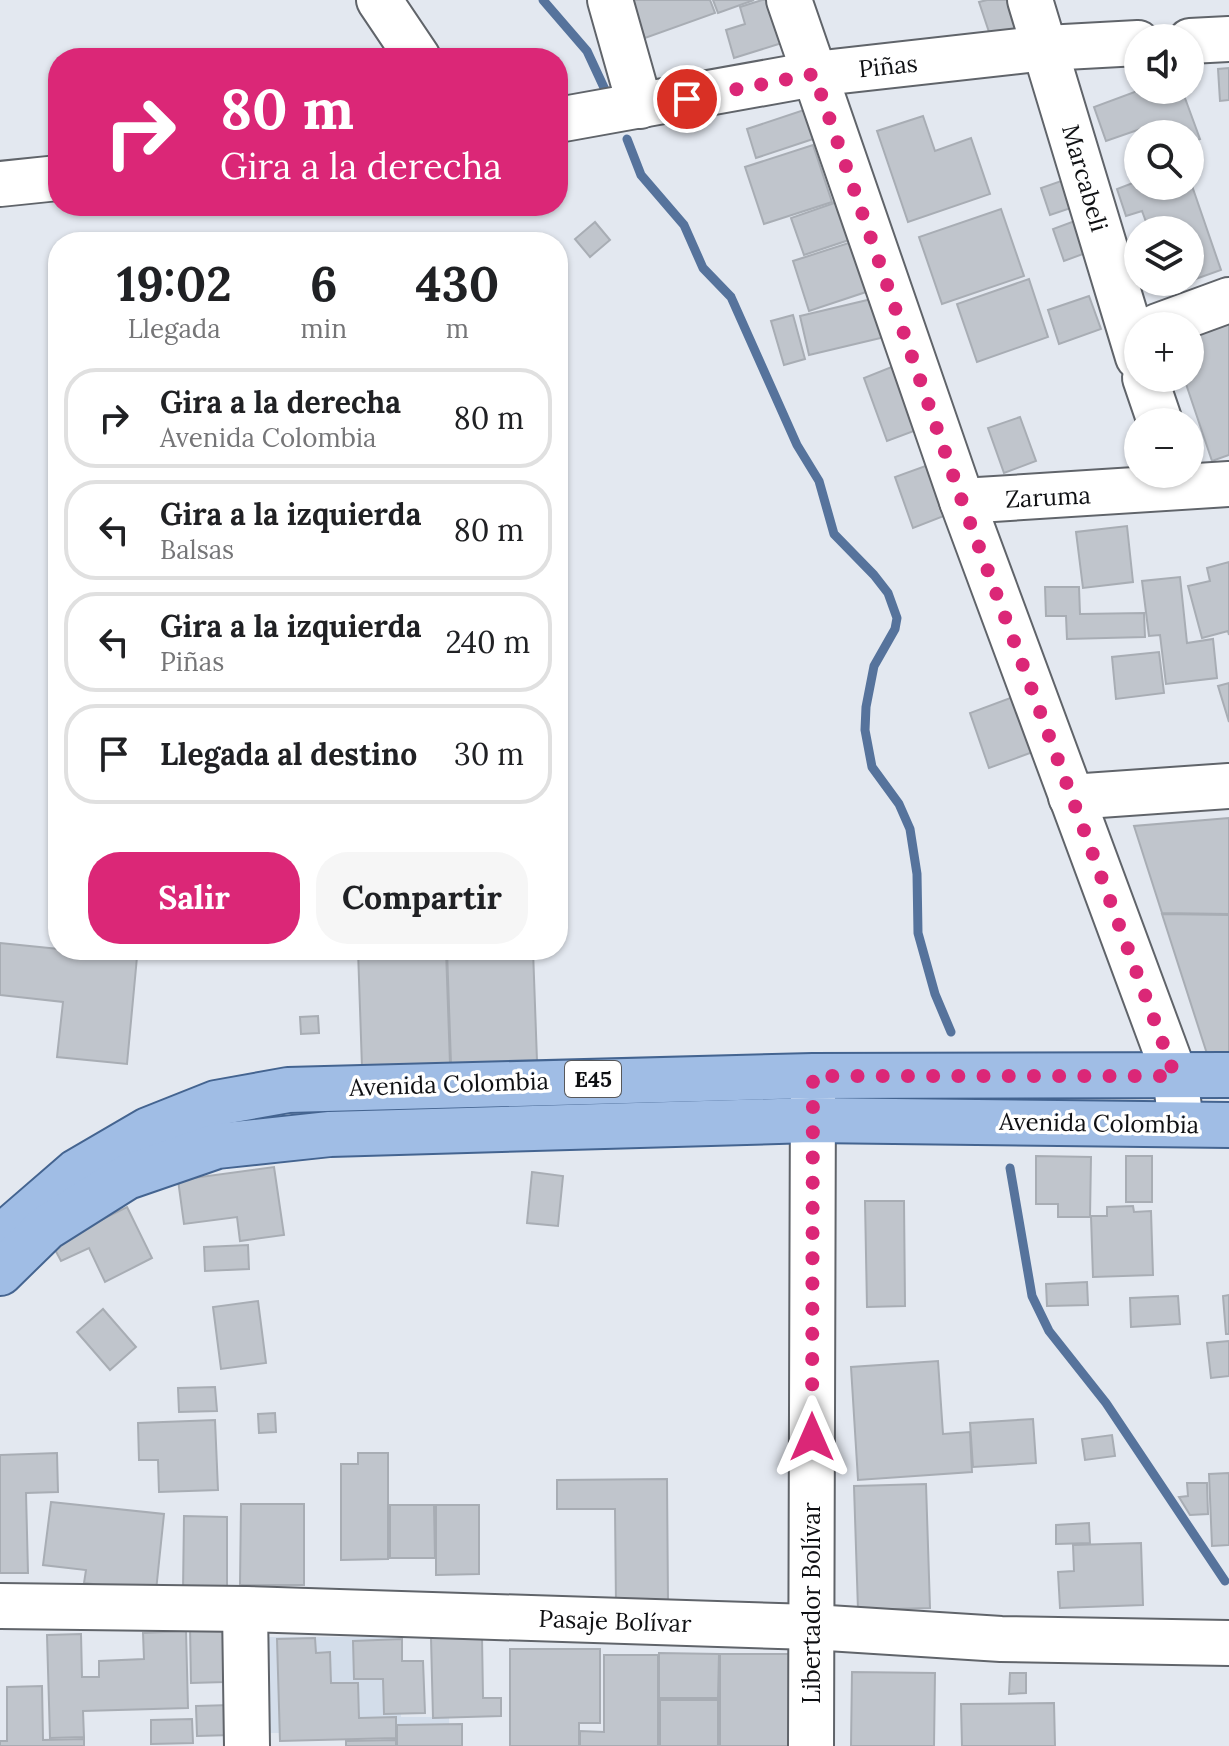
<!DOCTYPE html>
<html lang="es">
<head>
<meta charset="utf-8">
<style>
  :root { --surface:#fff; --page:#f6f6f6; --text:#202124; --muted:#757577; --line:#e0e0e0; --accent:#db2777 }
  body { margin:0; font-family:Lora,serif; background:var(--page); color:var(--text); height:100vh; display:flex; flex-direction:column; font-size:30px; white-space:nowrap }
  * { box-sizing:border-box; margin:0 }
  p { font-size:26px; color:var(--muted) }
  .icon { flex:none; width:44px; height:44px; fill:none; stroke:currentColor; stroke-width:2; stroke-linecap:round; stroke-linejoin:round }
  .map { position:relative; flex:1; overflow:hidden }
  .details { position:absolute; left:48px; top:232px; width:520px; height:728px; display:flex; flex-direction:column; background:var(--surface); border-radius:32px; box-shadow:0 2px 6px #0004 }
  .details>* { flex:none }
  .banner { position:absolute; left:48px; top:48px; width:520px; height:168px; border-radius:32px; box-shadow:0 2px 6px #0004; background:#db2777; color:#fff; overflow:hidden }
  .tools { position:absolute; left:1124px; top:24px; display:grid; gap:16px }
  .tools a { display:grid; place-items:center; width:80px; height:80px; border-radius:50%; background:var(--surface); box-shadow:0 2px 6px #0004; font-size:40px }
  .pin { position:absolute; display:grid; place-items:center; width:68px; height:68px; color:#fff; margin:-34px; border:4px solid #fff; border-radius:50%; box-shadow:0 2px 8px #0007 }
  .me { position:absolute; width:88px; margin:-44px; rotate:0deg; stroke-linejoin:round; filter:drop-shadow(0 0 6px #0008) }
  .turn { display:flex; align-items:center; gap:28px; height:168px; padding:0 40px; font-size:36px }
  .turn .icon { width:104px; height:104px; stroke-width:2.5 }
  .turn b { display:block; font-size:56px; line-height:68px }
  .eta { display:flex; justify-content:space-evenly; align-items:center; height:136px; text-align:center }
  .eta b { font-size:48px; font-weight:800; line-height:56px }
  .cta { display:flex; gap:16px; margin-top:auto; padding:16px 40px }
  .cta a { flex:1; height:92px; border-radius:32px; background:var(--accent); color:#fff; font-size:32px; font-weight:800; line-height:92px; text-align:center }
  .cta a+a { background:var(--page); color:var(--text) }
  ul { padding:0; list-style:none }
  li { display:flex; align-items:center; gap:24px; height:100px; margin:0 16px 12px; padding:0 24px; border:4px solid var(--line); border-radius:32px }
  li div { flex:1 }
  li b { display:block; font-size:30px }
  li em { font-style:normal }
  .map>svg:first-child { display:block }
  .built { fill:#d3ddea }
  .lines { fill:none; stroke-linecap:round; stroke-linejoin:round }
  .stream { stroke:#56739c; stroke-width:9 }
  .building { fill:#c0c5cc; stroke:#a8adb4; stroke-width:2 }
  .minor-casing { stroke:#60646a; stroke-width:48 }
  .major-casing { stroke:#446490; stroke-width:48 }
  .minor { stroke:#fff; stroke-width:44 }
  .major { stroke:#a0bde5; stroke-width:44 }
  .route { stroke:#db2777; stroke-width:14; stroke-dasharray:0 25.2 }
  .labels { text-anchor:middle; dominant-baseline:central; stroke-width:7; stroke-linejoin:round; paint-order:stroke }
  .shield { fill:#fff; stroke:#57585a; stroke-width:2 }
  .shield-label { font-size:22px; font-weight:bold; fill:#0f1013 }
  .street-label { font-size:24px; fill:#0f1013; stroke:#fff }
</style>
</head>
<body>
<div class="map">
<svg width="1229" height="1746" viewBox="0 0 1229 1746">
  <rect width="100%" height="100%" fill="#e3e8f0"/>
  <path class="built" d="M 260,1637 L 401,1637 L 401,1717 L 449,1717 L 450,1746 L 381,1746 L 381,1733 L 259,1733 Z"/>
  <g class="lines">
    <g class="stream">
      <path d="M 543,0 L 587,51 L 607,94"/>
      <path d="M 627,139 L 641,175 L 684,225 L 703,268 L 731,297 L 797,445 L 819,481 L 834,534 L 874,575 L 888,593 L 897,618 L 895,629 L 874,666 L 866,707 L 865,730 L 872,767 L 899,804 L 910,829 L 917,874 L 918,933 L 935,994 L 951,1032"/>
      <path d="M 1010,1168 L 1032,1296 L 1049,1331 L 1106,1403 L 1225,1581"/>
    </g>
  </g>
  <g class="building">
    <path d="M 631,0 L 710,0 L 715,13 L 645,38 Z"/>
    <path d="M 713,0 L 754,0 L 718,13 Z"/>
    <path d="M 762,0 L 773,0 L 785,42 L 734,58 L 726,30 L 745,24 L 740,7 Z"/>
    <path d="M 987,0 L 1012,0 L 1021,28 L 991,38 L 979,2 Z"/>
    <path d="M 1229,68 L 1229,100 L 1220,101 L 1218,69 Z"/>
    <path d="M 1140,90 L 1182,90 L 1200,139 L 1190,142 L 1190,134 L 1152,134 L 1149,126 L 1106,141 L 1094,107 Z"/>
    <path d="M 810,108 L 819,137 L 756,158 L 747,129 Z"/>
    <path d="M 923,116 L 935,151 L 971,138 L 990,194 L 908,222 L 877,131 Z"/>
    <path d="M 813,145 L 832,202 L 764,224 L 745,167 Z"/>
    <path d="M 1067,179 L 1077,206 L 1050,215 L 1041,188 Z"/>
    <path d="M 1190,180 L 1221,270 L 1190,281 L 1190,230 L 1149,230 L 1142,211 L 1126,216 L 1117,189 L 1138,181 L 1138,186 L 1190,186 Z"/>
    <path d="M 840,201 L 852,239 L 804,255 L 791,218 Z"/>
    <path d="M 1001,209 L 1024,276 L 942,304 L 919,237 Z"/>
    <path d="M 1080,219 L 1091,251 L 1064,261 L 1053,229 Z"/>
    <path d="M 595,222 L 610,240 L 590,257 L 575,239 Z"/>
    <path d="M 858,240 L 875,289 L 809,311 L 793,261 Z"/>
    <path d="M 1029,279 L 1048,337 L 977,362 L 957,304 Z"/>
    <path d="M 1089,296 L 1101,329 L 1059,344 L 1048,310 Z"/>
    <path d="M 880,297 L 889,336 L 809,355 L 800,316 Z"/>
    <path d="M 1229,312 L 1229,455 L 1212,461 L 1184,378 L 1190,378 L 1190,326 Z"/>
    <path d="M 793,315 L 805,359 L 784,365 L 771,321 Z"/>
    <path d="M 899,364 L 922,428 L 887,441 L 864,378 Z"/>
    <path d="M 1020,417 L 1036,461 L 1004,473 L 988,428 Z"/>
    <path d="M 931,464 L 949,514 L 913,528 L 895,477 Z"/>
    <path d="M 1127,526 L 1133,582 L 1083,588 L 1076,532 Z"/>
    <path d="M 1229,562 L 1229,635 L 1228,631 L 1202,638 L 1188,586 L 1210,581 L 1207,568 Z"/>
    <path d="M 1180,577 L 1187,643 L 1213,639 L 1217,678 L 1166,684 L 1160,635 L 1149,636 L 1142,581 Z"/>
    <path d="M 1045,587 L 1079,587 L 1080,614 L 1144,613 L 1145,637 L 1067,639 L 1066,616 L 1046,616 Z"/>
    <path d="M 1159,652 L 1164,693 L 1116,699 L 1112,657 Z"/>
    <path d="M 1229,683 L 1229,722 L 1218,686 Z"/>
    <path d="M 1013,697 L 1033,752 L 989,768 L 970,713 Z"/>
    <path d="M 1229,818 L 1229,914 L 1162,913 L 1134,826 Z"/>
    <path d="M 1162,914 L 1229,915 L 1229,1059 L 1209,1060 Z"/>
    <path d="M 0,943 L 137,957 L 127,1064 L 57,1057 L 63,1002 L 0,995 Z"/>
    <path d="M 358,950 L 446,950 L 450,1064 L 362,1067 Z"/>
    <path d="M 447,950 L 533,950 L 537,1061 L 451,1064 Z"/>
    <path d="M 318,1016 L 319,1033 L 301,1034 L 300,1017 Z"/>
    <path d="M 1036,1156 L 1091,1157 L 1090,1217 L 1058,1217 L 1058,1204 L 1036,1204 Z"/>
    <rect x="1126" y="1156" width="26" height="46"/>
    <path d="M 274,1167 L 284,1235 L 240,1241 L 237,1217 L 184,1224 L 178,1180 Z"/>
    <path d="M 532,1172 L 563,1176 L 558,1226 L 527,1223 Z"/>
    <path d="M 865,1201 L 904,1201 L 905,1306 L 867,1307 Z"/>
    <path d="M 1133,1206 L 1134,1212 L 1151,1211 L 1153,1275 L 1093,1277 L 1091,1216 L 1107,1216 L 1107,1207 Z"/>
    <path d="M 127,1207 L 152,1258 L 105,1282 L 89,1248 L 61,1261 L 52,1244 Z"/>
    <path d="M 248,1245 L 249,1269 L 205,1271 L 204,1247 Z"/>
    <path d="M 1087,1282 L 1088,1305 L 1047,1306 L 1046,1284 Z"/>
    <path d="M 1229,1295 L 1229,1334 L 1226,1334 L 1223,1296 Z"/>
    <path d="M 1178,1296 L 1180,1324 L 1131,1327 L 1130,1298 Z"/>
    <path d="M 258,1301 L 266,1363 L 221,1369 L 213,1307 Z"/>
    <path d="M 103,1309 L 136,1347 L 110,1370 L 77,1332 Z"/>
    <path d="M 1229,1341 L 1229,1376 L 1211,1378 L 1207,1343 Z"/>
    <path d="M 938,1361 L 943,1434 L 970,1432 L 972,1472 L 858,1480 L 851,1367 Z"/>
    <path d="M 215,1387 L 217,1411 L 179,1412 L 178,1388 Z"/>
    <path d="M 275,1413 L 276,1432 L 259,1433 L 258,1414 Z"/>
    <path d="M 1033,1419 L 1036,1463 L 973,1467 L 970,1423 Z"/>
    <path d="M 215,1420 L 218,1490 L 159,1492 L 158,1460 L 139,1460 L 138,1423 Z"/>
    <path d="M 1112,1435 L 1115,1456 L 1085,1460 L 1082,1439 Z"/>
    <path d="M 57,1453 L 58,1492 L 26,1493 L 28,1573 L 0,1573 L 0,1455 Z"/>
    <path d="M 358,1453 L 388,1453 L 388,1559 L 341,1560 L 341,1464 L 358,1464 Z"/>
    <path d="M 1229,1473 L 1229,1545 L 1212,1546 L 1209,1474 Z"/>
    <path d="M 667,1479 L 668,1604 L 616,1604 L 615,1509 L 557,1509 L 557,1480 Z"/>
    <path d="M 1187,1483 L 1207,1483 L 1208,1514 L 1190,1515 L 1179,1497 L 1188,1496 Z"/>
    <path d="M 926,1484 L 930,1608 L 858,1610 L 854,1486 Z"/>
    <path d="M 51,1502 L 164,1514 L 156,1591 L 84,1583 L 86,1570 L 43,1565 Z"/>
    <path d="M 241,1504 L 304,1504 L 304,1585 L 240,1585 Z"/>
    <path d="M 390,1505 L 434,1505 L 435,1558 L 390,1558 Z"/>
    <path d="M 436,1505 L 479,1505 L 479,1574 L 436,1575 Z"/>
    <path d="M 184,1516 L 227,1517 L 227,1592 L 183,1592 Z"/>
    <path d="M 1089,1523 L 1090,1543 L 1056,1544 L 1056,1525 Z"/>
    <path d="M 1141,1543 L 1143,1605 L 1060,1608 L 1058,1572 L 1074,1571 L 1073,1545 Z"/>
    <path d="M 223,1624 L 225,1682 L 191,1683 L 190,1626 Z"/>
    <path d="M 186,1631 L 188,1708 L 83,1711 L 84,1737 L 50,1738 L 47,1635 L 81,1634 L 82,1677 L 99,1677 L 99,1661 L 144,1659 L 143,1633 Z"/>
    <path d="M 482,1637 L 483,1698 L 501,1698 L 501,1716 L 433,1718 L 431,1638 Z"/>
    <path d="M 315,1638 L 316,1653 L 330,1652 L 331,1683 L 358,1683 L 359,1718 L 396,1717 L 396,1738 L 280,1741 L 277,1639 Z"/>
    <path d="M 402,1639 L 402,1661 L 423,1661 L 425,1713 L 384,1714 L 383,1679 L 354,1679 L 353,1641 Z"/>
    <path d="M 510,1649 L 600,1649 L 600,1723 L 579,1723 L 579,1746 L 510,1746 Z"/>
    <path d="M 659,1653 L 719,1654 L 718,1698 L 659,1698 Z"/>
    <rect x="720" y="1654" width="80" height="92"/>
    <path d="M 604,1655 L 658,1655 L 658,1746 L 580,1746 L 580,1731 L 604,1732 Z"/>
    <path d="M 852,1672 L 935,1673 L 934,1746 L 851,1746 Z"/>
    <path d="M 1010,1673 L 1026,1673 L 1026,1693 L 1009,1694 Z"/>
    <path d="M 42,1686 L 43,1740 L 84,1739 L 84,1746 L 0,1746 L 0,1741 L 7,1741 L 7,1687 Z"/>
    <rect x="660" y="1700" width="58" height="46"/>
    <path d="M 1054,1703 L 1055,1746 L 962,1746 L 961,1704 Z"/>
    <path d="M 231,1705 L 232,1735 L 197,1736 L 196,1706 Z"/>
    <path d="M 192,1719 L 193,1743 L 151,1744 L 151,1720 Z"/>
    <path d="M 462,1724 L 462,1746 L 397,1746 L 397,1725 Z"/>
    <path d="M 396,1740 L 396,1746 L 346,1746 L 346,1741 Z"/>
  </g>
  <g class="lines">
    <g class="minor-casing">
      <g id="minor">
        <path d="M 379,0 L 418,58"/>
        <path d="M 610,0 L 640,106"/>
        <path d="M 789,0 L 962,501 L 1175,1076 L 1181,1123"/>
        <path d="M 1030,0 L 1138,357"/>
        <path d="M 1190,41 L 1229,39"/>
        <path d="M 558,120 L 814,74 L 1046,48 L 1138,43"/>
        <path d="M 0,184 L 58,178"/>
        <path d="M 1158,326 L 1229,300"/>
        <path d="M 1145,378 L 1160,422"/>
        <path d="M 962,501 L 1229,484"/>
        <path d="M 1071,797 L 1229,786"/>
        <path d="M 0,1606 L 245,1609 L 812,1627 L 1001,1639 L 1229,1643"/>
        <path d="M 245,1609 L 247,1746"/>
        <path d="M 811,1746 L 813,1082"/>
      </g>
    </g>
    <g class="major-casing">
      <g id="major">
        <path d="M 0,1238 L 76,1172 L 148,1130 L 216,1103 L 288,1090 L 813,1076 L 1229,1075"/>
        <path d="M 0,1273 L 46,1228 L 127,1177 L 217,1146 L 330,1134 L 811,1120 L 1229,1125"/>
      </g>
    </g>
    <use href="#minor" class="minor"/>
    <use href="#major" class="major"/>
  </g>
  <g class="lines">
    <path class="route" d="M 687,99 L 814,74 L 962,501 L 1175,1076 L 813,1076 L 812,1437"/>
  </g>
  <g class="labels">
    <rect class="shield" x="565" y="1061" width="56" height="36" rx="6"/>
    <g class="shield-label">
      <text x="593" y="1079">E45</text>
    </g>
    <g class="street-label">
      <text transform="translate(888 66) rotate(-6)">Piñas</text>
      <text transform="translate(1085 178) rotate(74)">Marcabeli</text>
      <text transform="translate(1048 497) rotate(-3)">Zaruma</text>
      <text transform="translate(449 1084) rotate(-2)">Avenida Colombia</text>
      <text transform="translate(1099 1123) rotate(1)">Avenida Colombia</text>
      <text transform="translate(811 1603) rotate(-90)">Libertador Bolívar</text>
      <text transform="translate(615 1621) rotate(2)">Pasaje Bolívar</text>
    </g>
  </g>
</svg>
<div class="tools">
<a><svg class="icon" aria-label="sound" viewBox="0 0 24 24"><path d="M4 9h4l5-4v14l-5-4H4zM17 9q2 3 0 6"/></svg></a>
<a><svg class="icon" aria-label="search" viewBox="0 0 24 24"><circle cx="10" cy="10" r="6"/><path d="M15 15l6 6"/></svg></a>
<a><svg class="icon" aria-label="layers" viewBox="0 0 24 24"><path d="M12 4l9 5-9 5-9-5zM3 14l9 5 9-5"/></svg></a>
<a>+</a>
<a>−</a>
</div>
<div class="pin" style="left:687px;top:99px;background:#d93025"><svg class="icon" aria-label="arrive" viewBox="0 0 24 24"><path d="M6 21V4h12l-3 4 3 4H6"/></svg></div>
<svg class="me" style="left:812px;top:1437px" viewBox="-20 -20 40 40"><path d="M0-17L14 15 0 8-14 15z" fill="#db2777" stroke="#fff" stroke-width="4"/></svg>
<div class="banner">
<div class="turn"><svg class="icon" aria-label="right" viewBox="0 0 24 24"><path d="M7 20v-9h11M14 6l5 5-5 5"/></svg><div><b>80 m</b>Gira a la derecha</div></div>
</div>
<section class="details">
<div class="eta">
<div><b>19:02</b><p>Llegada</p></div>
<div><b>6</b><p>min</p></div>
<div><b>430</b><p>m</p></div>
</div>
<ul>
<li><svg class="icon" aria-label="right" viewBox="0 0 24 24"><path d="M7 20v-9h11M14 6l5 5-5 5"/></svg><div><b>Gira a la derecha</b><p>Avenida Colombia</p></div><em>80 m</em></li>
<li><svg class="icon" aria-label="left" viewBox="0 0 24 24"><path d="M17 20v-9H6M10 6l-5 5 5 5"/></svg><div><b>Gira a la izquierda</b><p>Balsas</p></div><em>80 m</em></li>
<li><svg class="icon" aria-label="left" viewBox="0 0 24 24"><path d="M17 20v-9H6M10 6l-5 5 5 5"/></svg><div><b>Gira a la izquierda</b><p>Piñas</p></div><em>240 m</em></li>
<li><svg class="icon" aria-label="arrive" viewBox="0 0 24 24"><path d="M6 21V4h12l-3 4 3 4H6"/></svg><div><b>Llegada al destino</b></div><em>30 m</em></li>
</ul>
<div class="cta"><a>Salir</a><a>Compartir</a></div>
</section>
</div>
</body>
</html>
